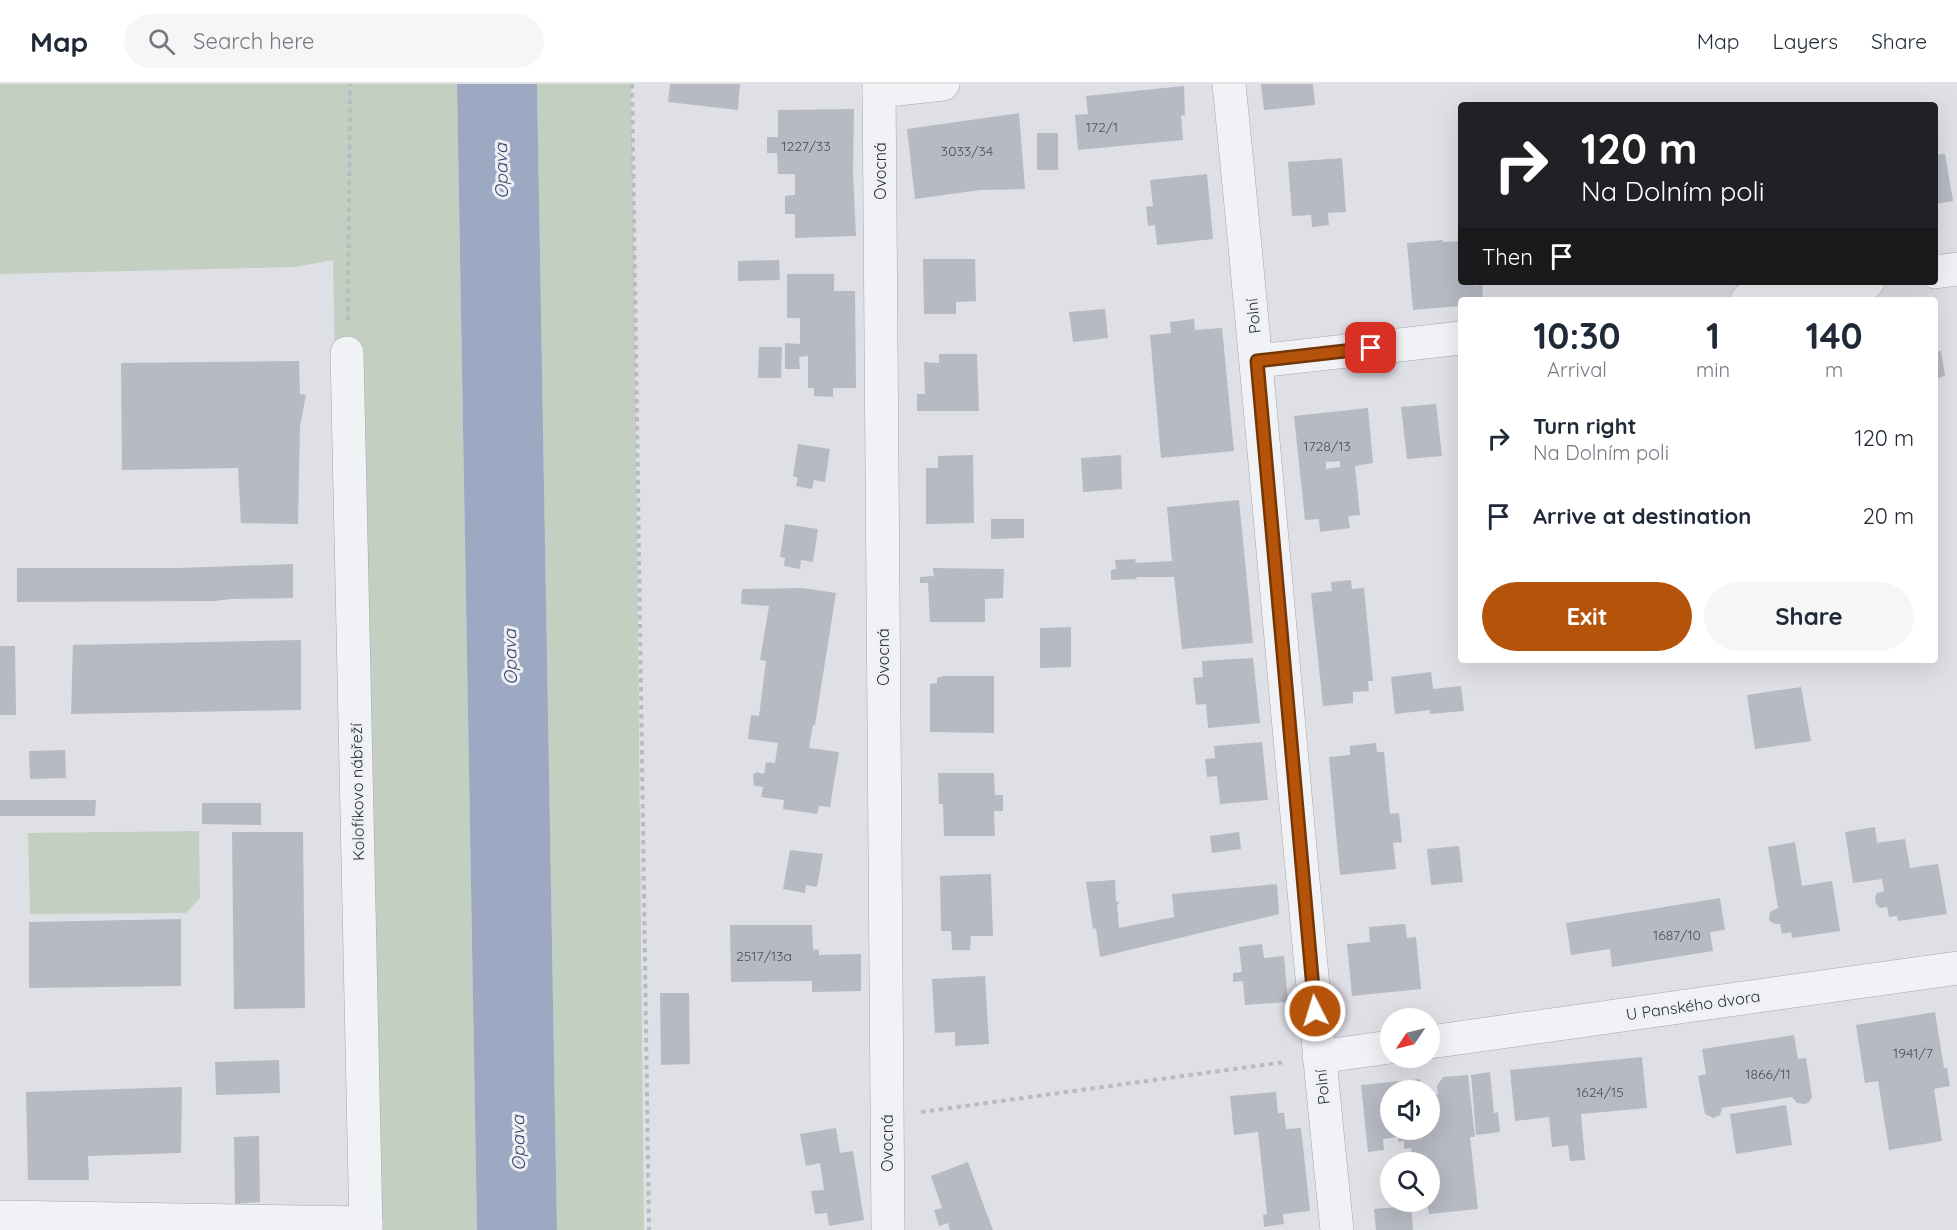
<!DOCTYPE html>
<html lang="en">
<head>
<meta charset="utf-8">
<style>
  :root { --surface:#fff; --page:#f6f6f7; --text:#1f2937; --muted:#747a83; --line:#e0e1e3; --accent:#b45309 }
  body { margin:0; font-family:Quicksand,sans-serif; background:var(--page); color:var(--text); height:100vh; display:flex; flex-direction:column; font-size:22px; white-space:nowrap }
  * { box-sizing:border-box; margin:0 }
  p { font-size:20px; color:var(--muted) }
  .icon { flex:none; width:33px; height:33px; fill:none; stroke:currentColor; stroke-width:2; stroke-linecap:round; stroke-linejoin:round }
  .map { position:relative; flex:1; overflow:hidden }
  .details { position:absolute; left:1458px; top:213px; width:480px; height:366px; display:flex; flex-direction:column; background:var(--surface); border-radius:6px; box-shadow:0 6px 24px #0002 }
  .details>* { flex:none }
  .top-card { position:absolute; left:1458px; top:18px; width:480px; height:183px; border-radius:6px; box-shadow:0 6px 24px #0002; background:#202124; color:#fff; overflow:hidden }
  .needle { width:39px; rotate:235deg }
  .fabs { position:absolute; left:1380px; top:924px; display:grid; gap:12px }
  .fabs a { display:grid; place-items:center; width:60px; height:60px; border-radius:50%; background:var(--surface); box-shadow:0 6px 24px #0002; font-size:30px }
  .pin { position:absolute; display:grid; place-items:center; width:51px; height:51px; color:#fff; margin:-26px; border-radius:12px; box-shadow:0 3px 9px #0006 }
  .me { position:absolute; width:66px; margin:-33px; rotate:355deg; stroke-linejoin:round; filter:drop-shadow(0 0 4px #0008) }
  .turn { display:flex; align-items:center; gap:21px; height:126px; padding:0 24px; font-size:27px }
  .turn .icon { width:78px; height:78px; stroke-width:2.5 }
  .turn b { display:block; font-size:42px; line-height:51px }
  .then { display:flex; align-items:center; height:57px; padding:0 24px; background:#0003; gap:12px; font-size:22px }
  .eta { display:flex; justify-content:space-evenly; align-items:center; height:102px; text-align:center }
  .eta b { font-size:36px; font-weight:700; line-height:42px }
  .button { display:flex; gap:12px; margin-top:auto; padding:12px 24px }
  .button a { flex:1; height:69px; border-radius:36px; background:var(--accent); color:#fff; font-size:24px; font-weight:700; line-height:69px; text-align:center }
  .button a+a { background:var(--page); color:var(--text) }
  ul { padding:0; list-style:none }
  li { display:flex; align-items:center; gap:18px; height:78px; padding:0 24px }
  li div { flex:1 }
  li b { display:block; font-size:22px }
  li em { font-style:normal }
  header { display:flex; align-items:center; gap:36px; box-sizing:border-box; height:84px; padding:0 30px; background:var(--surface); border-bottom:2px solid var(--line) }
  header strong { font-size:28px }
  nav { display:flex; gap:33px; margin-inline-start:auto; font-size:21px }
  .search { width:420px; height:54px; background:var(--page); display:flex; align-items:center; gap:15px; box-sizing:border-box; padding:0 21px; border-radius:33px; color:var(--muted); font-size:22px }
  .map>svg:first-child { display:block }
  .green { fill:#c2cfc1 }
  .water { fill:#9da9c3 }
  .building { fill:#b7b9c3; fill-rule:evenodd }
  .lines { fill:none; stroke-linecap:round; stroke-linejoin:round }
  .minor-casing { stroke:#a5a7b0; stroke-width:34 }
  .path { stroke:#b9bbc1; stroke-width:4; stroke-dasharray:4.5 4.5; stroke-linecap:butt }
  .minor { stroke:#f1f2f5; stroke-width:33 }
  .route-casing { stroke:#753606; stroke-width:15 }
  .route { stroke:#b45309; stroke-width:10 }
  .labels { text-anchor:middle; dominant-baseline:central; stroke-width:6; stroke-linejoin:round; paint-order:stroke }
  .number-label { font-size:14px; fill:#4c505e }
  .street-label { font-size:16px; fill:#292d3c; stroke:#eef0f4 }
  .water-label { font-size:18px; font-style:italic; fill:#38466b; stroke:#eef0f4 }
</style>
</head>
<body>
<header>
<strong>Map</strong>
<div class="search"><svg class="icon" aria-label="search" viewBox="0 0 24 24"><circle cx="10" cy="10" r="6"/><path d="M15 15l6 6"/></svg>Search here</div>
<nav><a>Map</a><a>Layers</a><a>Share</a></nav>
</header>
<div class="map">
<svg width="1957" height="1146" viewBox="0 0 1957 1146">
  <rect width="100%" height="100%" fill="#dfe0e6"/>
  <g class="green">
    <path d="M 0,0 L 457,0 L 477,1146 L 352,1146 L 333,176 L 295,183 L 0,190 Z"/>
    <path d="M 537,0 L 631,0 L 634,150 L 644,1146 L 557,1146 Z"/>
    <path d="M 199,747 L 200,814 L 186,829 L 30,830 L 28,749 Z"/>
  </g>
  <path class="water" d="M 457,0 L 537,0 L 557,1146 L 477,1146 Z"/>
  <g class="building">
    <path d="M 670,0 L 740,0 L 738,26 L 668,18 Z"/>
    <path d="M 1261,0 L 1313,0 L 1315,21 L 1264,26 Z"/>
    <path d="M 1184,2 L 1185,31 L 1181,32 L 1183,56 L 1078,66 L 1075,31 L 1088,30 L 1086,12 Z"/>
    <path d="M 854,25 L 853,89 L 856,152 L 795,154 L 795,130 L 785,130 L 785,112 L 795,111 L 795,90 L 778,90 L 777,69 L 767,69 L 767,53 L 778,53 L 778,26 Z"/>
    <path d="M 1019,29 L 1025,105 L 980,106 L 915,115 L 907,45 Z"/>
    <rect x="1037" y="49" width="21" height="37"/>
    <path d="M 1945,70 L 1953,117 L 1935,120 L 1935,71 Z"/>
    <path d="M 1342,74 L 1346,128 L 1328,129 L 1329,141 L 1312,143 L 1311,131 L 1292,132 L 1288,78 Z"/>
    <path d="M 1207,90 L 1213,155 L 1157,161 L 1155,141 L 1148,142 L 1146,123 L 1153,122 L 1150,96 Z"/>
    <path d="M 1443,156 L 1443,158 L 1461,157 L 1461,198 L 1473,198 L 1474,202 L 1482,201 L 1483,216 L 1461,216 L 1461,222 L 1413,226 L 1407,159 Z"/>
    <path d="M 923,175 L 975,175 L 976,217 L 956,218 L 956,230 L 924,230 Z"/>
    <path d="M 779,176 L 780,196 L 738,197 L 738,177 Z"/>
    <path d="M 787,190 L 834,190 L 834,207 L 855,207 L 856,304 L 833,304 L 833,313 L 814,312 L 814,304 L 808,304 L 808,272 L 799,273 L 800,285 L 785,285 L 785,259 L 800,260 L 800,234 L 787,234 Z"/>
    <path d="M 1105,225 L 1108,254 L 1073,258 L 1069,228 Z"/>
    <path d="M 1194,235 L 1195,246 L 1222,244 L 1234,367 L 1161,374 L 1150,251 L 1171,249 L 1170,238 Z"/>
    <path d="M 759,263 L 782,263 L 781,294 L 758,294 Z"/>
    <path d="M 1941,267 L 1945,292 L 1935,295 L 1935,268 Z"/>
    <path d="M 939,270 L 977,270 L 979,327 L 917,327 L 917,310 L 925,310 L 924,278 L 939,279 Z"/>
    <path d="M 299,277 L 300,310 L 306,311 L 300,342 L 298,440 L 241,439 L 238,384 L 122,386 L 121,279 Z"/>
    <path d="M 1436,320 L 1442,372 L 1407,375 L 1401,323 Z"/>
    <path d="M 1368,324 L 1373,379 L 1355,382 L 1360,431 L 1348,432 L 1350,444 L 1320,448 L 1319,435 L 1305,436 L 1294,332 ZM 1340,377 L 1340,383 L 1326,385 L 1326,378 Z"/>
    <path d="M 798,360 L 830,365 L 825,398 L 814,396 L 812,405 L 796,402 L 798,394 L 793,392 Z"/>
    <path d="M 973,371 L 974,439 L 926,440 L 926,384 L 938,384 L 938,372 Z"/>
    <path d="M 1121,371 L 1122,405 L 1083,408 L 1081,374 Z"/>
    <path d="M 1239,416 L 1253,559 L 1182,565 L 1174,493 L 1137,493 L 1136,495 L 1111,496 L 1111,486 L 1116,485 L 1115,476 L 1135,475 L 1136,479 L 1172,477 L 1167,423 Z"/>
    <path d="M 991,435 L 1024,435 L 1024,454 L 991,455 Z"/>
    <path d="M 785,440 L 818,445 L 813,478 L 801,476 L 800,485 L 784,482 L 785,474 L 780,473 Z"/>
    <path d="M 293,480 L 293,514 L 232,515 L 215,517 L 17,518 L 17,484 L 180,484 Z"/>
    <path d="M 933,484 L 1004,485 L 1003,514 L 985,515 L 985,538 L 930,538 L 928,499 L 920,499 L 920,493 L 934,492 Z"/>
    <path d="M 1351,496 L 1352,505 L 1364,504 L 1373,597 L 1368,597 L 1369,607 L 1353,608 L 1353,619 L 1323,622 L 1311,509 L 1332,507 L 1331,498 Z"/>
    <path d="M 802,504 L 836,509 L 815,641 L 813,641 L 809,664 L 839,668 L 830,723 L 819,722 L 817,730 L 783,725 L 784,716 L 761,713 L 763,703 L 754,702 L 753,690 L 757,688 L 764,690 L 766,678 L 775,679 L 778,659 L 748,655 L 751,631 L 759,632 L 766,577 L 760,576 L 769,522 L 741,520 L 742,505 Z"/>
    <path d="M 1071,543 L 1071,583 L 1040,584 L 1040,544 Z"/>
    <path d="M 301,556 L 301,626 L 71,630 L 73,561 Z"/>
    <path d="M 0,562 L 15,562 L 16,631 L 0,631 Z"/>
    <path d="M 1253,574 L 1260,639 L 1208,644 L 1206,620 L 1196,621 L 1193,594 L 1203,593 L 1202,577 Z"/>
    <path d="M 1431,588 L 1433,605 L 1461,602 L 1464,627 L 1430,630 L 1430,626 L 1395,630 L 1391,593 Z"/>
    <path d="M 943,592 L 994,592 L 994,649 L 930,648 L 930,600 L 937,599 L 937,594 Z"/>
    <path d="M 1801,603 L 1811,657 L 1755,665 L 1747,611 Z"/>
    <path d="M 1262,658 L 1268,716 L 1220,720 L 1217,692 L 1207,693 L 1205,675 L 1215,674 L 1214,662 Z"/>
    <path d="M 1376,659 L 1377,668 L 1384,668 L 1390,730 L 1399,729 L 1402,758 L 1393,759 L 1396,785 L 1340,791 L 1329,673 L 1350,671 L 1350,662 Z"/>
    <path d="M 65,666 L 66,694 L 30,695 L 29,667 Z"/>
    <path d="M 938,689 L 994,689 L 995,711 L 1003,711 L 1003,727 L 994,727 L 995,752 L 944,752 L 943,720 L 939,720 Z"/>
    <path d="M 0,716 L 96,716 L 95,732 L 0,732 Z"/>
    <path d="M 202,719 L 261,719 L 261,741 L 202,740 Z"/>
    <path d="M 1875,743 L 1877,759 L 1905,755 L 1910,784 L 1938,780 L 1947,830 L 1898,837 L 1897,832 L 1889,833 L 1887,823 L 1880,824 L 1876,820 L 1875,814 L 1877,809 L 1884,807 L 1882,795 L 1853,799 L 1845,748 Z"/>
    <path d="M 232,748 L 303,748 L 305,924 L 234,925 Z"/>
    <path d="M 1239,748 L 1241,765 L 1212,769 L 1210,752 Z"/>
    <path d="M 1795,758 L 1802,802 L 1832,797 L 1840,847 L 1792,854 L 1791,848 L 1782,850 L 1780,840 L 1774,840 L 1769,836 L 1770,828 L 1778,824 L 1768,763 Z"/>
    <path d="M 1459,762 L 1463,798 L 1431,801 L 1427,765 Z"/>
    <path d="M 790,766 L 823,770 L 817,803 L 806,801 L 805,809 L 783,805 Z"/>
    <path d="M 991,790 L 993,852 L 971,852 L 970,866 L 952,866 L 951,847 L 941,847 L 940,792 Z"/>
    <path d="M 1115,796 L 1116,818 L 1118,817 L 1119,820 L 1117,820 L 1119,844 L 1174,833 L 1172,810 L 1277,800 L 1279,830 L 1100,873 L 1096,844 L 1093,845 L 1086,798 Z"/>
    <path d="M 1720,814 L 1725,846 L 1710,848 L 1713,867 L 1612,883 L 1610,865 L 1571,871 L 1566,839 Z"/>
    <path d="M 181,835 L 181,902 L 29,904 L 29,838 Z"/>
    <path d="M 1405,840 L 1407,854 L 1416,853 L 1421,905 L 1352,912 L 1347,860 L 1370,858 L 1369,843 Z"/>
    <path d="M 730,841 L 812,841 L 813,865 L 819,866 L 819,871 L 861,870 L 861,907 L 812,908 L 812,897 L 731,898 Z"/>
    <path d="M 1262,860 L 1264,874 L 1284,872 L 1288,918 L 1245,921 L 1243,897 L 1233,898 L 1233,889 L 1242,888 L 1239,863 Z"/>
    <path d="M 985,892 L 989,960 L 955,962 L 955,948 L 935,949 L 932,895 Z"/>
    <path d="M 660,909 L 689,909 L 690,980 L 661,981 Z"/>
    <path d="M 1935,928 L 1944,984 L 1947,984 L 1950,1002 L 1934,1005 L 1942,1057 L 1889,1066 L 1878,997 L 1865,999 L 1856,941 Z"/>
    <path d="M 1794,951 L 1798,975 L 1806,974 L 1812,1013 L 1809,1018 L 1805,1020 L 1797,1019 L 1792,1013 L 1722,1024 L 1720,1031 L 1713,1034 L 1705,1030 L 1698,992 L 1706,990 L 1702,965 Z"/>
    <path d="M 1642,973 L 1647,1024 L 1581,1030 L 1585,1076 L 1570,1077 L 1568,1061 L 1552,1063 L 1549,1033 L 1515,1037 L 1510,986 Z"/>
    <path d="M 279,976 L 280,1009 L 216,1011 L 215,978 Z"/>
    <path d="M 1490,988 L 1494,1029 L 1498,1028 L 1500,1048 L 1476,1051 L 1471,991 Z"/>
    <path d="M 1468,991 L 1475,1053 L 1470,1053 L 1478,1125 L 1429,1130 L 1427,1118 L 1430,1118 L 1430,1078 L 1413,1078 L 1411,1064 L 1404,1065 L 1404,1057 L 1398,1058 L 1398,1053 L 1383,1055 L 1384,1066 L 1368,1068 L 1361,1001 L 1420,995 L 1421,1006 L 1390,1006 L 1390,1046 L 1430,1046 L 1430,1012 L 1438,1011 L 1437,1002 L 1443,993 Z"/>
    <path d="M 182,1003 L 181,1069 L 88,1072 L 89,1096 L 28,1096 L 26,1008 Z"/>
    <path d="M 1276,1008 L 1278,1029 L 1284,1029 L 1286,1045 L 1301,1044 L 1310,1127 L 1283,1130 L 1284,1140 L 1264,1143 L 1263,1131 L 1267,1130 L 1258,1048 L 1234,1051 L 1230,1012 Z"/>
    <path d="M 1786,1021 L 1792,1061 L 1736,1070 L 1730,1030 Z"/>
    <path d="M 836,1044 L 840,1069 L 853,1067 L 864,1136 L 829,1142 L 827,1129 L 815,1130 L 811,1107 L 824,1106 L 820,1079 L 806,1082 L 800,1050 Z"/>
    <path d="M 259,1052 L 260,1118 L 235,1120 L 234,1053 Z"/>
    <path d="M 968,1078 L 985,1125 L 993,1146 L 950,1146 L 948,1139 L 939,1142 L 934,1126 L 942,1124 L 931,1092 Z"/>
    <path d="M 1411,1122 L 1413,1146 L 1376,1146 L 1374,1125 Z"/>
  </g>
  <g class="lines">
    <g class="minor-casing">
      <g id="minor">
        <path d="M 879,0 L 888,1146"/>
        <path d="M 1229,0 C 1268,382 1297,764 1337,1146"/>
        <path d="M 879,7 L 943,0"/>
        <path d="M 1935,188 L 1957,185"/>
        <path d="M 1747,216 L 1868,198"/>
        <path d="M 347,269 L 366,1146"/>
        <path d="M 1257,277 L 1461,254"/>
        <path d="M 1430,958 L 1957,884"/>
        <path d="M 1319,973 L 1390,963"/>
        <path d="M 0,1133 L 366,1139"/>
      </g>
    </g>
    <g class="path">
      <path d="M 632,0 L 649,1146"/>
      <path d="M 348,236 L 350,0"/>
      <path d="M 921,1028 L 1285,978"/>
    </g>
    <use href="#minor" class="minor"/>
  </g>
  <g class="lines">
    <g class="route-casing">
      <path id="route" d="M 1315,927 L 1257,277 L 1371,264"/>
    </g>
    <use href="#route" class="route"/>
  </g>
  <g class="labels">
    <g class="number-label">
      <text x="1102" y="43">172/1</text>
      <text x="806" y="62">1227/33</text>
      <text x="967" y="67">3033/34</text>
      <text x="1327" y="362">1728/13</text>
      <text x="1677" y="851">1687/10</text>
      <text x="764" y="872">2517/13a</text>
      <text x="1913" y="969">1941/7</text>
      <text x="1768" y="990">1866/11</text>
      <text x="1600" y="1008">1624/15</text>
    </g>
    <g class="street-label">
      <text transform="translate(880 87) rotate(-90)">Ovocná</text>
      <text transform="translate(1253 232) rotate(-96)">Polní</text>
      <text transform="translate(883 573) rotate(-90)">Ovocná</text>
      <text transform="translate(357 708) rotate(-91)">Kolofíkovo nábřeží</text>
      <text transform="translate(1693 921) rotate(-8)">U Panského dvora</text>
      <text transform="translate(1322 1003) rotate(-96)">Polní</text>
      <text transform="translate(887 1059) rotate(-90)">Ovocná</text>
    </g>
    <g class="water-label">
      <text transform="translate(501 87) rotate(-91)">Opava</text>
      <text transform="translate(510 573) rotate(-91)">Opava</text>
      <text transform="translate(518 1059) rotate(-91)">Opava</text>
    </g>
  </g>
</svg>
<div class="fabs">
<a><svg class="needle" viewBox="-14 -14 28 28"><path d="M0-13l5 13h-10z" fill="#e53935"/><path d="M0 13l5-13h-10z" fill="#747a83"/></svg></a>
<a><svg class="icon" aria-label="sound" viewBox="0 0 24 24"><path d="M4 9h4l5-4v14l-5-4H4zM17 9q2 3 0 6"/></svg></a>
<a><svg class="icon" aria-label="search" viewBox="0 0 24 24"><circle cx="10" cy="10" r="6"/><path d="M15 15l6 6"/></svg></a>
</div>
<div class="pin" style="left:1371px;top:264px;background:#d93025"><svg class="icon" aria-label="arrive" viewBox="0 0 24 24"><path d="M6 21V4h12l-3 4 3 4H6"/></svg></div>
<svg class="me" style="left:1315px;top:927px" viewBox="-20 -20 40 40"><circle r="17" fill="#b45309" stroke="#fff" stroke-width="3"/><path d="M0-11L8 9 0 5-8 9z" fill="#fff"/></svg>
<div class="top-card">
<div class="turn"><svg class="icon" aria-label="right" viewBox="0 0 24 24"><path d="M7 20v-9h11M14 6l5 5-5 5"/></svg><div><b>120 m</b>Na Dolním poli</div></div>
<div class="then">Then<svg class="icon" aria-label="arrive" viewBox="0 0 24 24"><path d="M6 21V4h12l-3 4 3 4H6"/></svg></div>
</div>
<section class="details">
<div class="eta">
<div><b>10:30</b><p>Arrival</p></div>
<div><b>1</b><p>min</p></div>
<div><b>140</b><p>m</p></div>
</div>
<ul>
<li><svg class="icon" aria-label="right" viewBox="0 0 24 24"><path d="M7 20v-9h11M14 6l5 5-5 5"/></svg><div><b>Turn right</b><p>Na Dolním poli</p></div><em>120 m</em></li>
<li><svg class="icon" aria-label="arrive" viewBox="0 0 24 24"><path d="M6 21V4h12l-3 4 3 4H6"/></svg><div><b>Arrive at destination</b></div><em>20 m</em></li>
</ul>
<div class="button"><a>Exit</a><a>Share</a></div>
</section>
</div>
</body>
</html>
